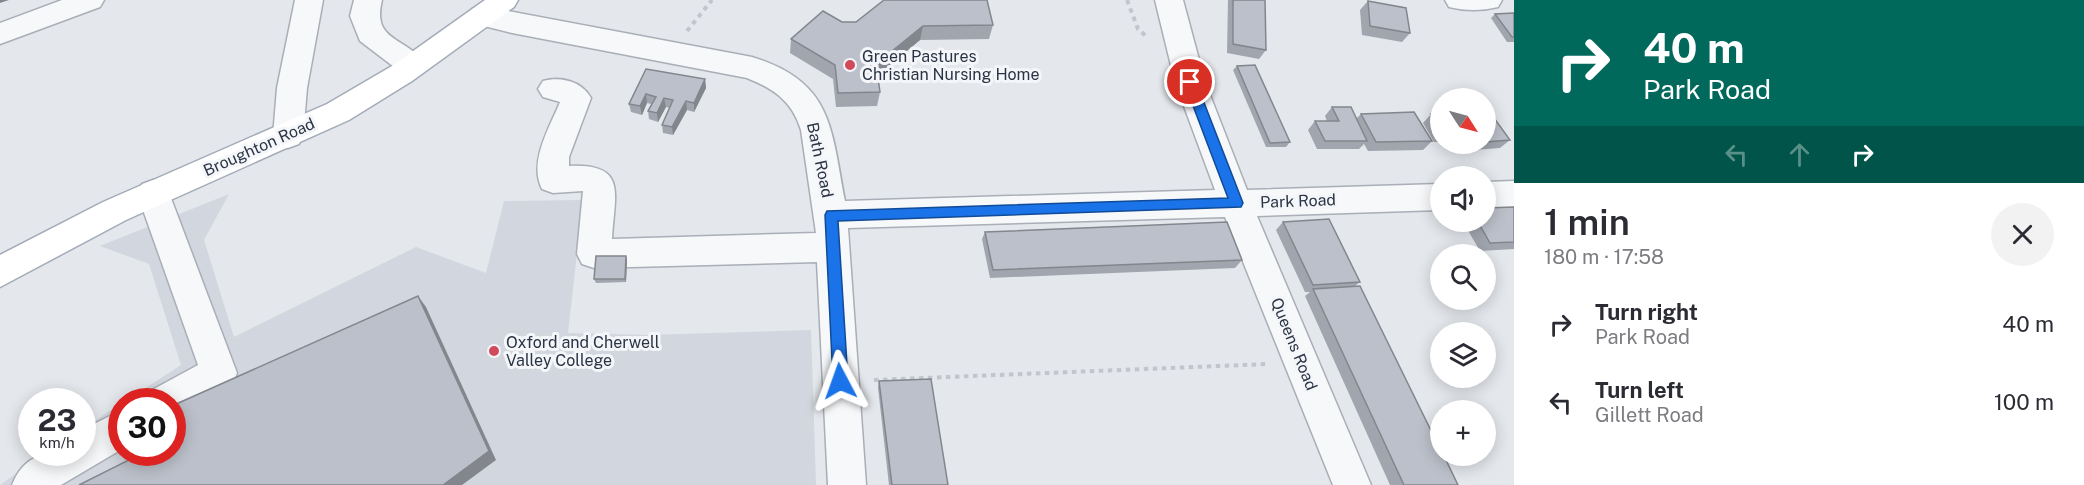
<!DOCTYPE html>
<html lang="en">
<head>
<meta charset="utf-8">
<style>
  :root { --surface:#fff; --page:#f2f2f3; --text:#2b2b33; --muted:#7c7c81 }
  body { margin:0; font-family:"Public Sans",sans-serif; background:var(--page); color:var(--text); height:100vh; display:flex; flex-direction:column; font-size:22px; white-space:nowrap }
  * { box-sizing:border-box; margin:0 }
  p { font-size:20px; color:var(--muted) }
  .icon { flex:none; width:33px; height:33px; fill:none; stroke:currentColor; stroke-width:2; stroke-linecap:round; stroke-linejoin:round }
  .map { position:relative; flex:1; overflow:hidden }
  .sheet { display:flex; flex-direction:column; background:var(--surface); width:570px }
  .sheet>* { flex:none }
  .guide { background:#00695c; color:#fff; overflow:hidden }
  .needle { width:39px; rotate:126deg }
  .buttons { position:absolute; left:1430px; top:88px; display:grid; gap:12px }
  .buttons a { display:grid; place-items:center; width:66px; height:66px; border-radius:50%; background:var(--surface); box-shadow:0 3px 15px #0003; font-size:30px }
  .speed { position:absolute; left:18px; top:388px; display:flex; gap:12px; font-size:30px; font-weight:700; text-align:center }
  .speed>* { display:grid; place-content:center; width:78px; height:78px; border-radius:50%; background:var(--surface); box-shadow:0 3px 15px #0003; line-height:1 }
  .speed small { font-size:15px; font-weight:400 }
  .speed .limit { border:9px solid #d22; background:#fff; color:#111 }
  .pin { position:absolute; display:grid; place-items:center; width:51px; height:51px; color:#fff; margin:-26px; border:3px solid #fff; border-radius:50%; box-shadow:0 2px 6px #0007 }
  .me { position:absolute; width:66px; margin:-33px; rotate:356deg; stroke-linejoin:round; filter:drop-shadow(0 0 4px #0008) }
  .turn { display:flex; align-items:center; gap:21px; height:126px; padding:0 30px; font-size:27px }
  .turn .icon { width:78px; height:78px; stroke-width:2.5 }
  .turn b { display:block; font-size:42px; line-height:51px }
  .lanes { display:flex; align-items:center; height:57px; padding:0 30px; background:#0003; justify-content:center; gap:30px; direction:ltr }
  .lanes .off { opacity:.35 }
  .round { display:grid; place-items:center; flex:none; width:63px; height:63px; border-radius:32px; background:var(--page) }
  .overview { display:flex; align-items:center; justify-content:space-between; height:102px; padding:0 30px }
  h1 { font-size:36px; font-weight:600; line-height:45px }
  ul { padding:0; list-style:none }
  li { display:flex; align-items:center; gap:18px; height:78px; padding:0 30px }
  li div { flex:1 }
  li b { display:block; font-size:22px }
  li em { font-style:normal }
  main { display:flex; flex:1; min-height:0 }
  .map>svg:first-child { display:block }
  .built { fill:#d2d6de }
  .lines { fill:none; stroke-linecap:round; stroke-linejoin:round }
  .minor-casing { stroke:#a9aeb7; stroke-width:3 }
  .major-casing { stroke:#a3abb8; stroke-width:3 }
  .path { stroke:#c2c5cb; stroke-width:4; stroke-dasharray:4.5 4.5; stroke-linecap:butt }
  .minor { fill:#f7f8fa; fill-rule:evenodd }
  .major { fill:#fff; fill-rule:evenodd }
  .wall { fill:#a1a5ae }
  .shaded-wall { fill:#83868d }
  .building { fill:#bbc0ca; stroke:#83868d; stroke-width:1.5 }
  .route { fill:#1a73e8; stroke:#114b97; stroke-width:1.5 }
  .poi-dot { fill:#d1495b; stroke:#f4f6f9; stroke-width:2 }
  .labels { text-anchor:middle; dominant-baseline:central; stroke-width:6; stroke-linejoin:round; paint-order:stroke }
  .poi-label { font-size:16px; fill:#2b3445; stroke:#f4f6f9; text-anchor:start }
  .street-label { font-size:16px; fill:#2b3445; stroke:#f4f6f9 }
</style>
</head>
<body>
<main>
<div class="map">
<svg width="1514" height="485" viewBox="0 0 1514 485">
  <rect width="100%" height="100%" fill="#e4e7ec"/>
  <path class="built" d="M 229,194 L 204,240 L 234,337 L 416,247 L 486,273 L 504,201 L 583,200 L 568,333 L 648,335 L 811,330 L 816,485 L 0,485 L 45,453 L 82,453 L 83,429 L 121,403 L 122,453 L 172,453 L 172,402 L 124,402 L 181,365 L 149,264 L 100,246 Z"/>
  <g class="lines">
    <g class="minor-casing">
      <g id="minor">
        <path d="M 62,0 L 104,0 L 100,7 L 0,44 L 0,23 Z"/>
        <path d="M 295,0 L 323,0 L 307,88 L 303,136 L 299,144 L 288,148 L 277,144 L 273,136 L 277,88 Z"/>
        <path d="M 354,0 L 382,0 C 371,44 409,36 426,66 L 422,73 L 412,77 L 402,73 L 360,41 L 350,16 Z"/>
        <path d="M 1155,0 L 1183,0 L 1205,82 L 1247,190 L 1440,184 L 1440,210 L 1257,216 L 1371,485 L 1333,485 L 1225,217 L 848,228 L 866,485 L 828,485 L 817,262 L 594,268 L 582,264 L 577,254 L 583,191 L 553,193 L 542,189 C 528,162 550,127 560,102 L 543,97 L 538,89 L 543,81 C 560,76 582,81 591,98 L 569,157 L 569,166 C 629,163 614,195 612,239 L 816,233 L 801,130 C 792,101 774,89 747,78 L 512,33 L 472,23 L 468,16 L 472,9 L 482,6 L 752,57 C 833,82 831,128 845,201 L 1215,190 L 1175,82 Z"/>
        <path d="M 1445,0 L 1502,0 L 1498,7 C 1482,11 1465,11 1449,7 Z"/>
        <path d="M 153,180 L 164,184 L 169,193 L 237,373 L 232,385 L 172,417 L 172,402 L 147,402 L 152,390 L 198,365 L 137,193 L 142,184 Z"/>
        <path d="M 1514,181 L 1514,207 L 1485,208 L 1485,182 Z"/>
        <path d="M 122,410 L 122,449 L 61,485 L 12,485 C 26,450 50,453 82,453 L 82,430 Z"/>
      </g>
    </g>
    <g class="major-casing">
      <path id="major" d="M 485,0 L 518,0 L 514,7 L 412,81 L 349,120 L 126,220 L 0,287 L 0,255 L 103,202 L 327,104 L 392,66 Z"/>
    </g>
    <g class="path">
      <path d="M 1127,0 L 1138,29 L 1148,38"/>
      <path d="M 687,31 L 712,0"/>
      <path d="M 874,380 L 1268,364"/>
    </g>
    <use href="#minor" class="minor"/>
    <use href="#major" class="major"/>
  </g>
  <g class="wall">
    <path d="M 1228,0 L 1265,0 L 1266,50 L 1259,59 L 1227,53 Z"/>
    <path d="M 1368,1 L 1410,33 L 1402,42 L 1362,35 L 1360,10 Z"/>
    <path d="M 1514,13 L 1514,42 L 1507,42 L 1491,18 L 1495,14 Z"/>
    <path d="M 842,22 L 993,25 L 989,39 L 920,40 L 878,75 L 880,92 L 877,106 L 836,107 L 833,79 L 790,53 L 791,39 Z"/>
    <path d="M 1237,66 L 1290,142 L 1286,147 L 1266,147 L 1233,70 Z"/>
    <path d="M 646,69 L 705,79 L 706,88 L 694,112 L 687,110 L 673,135 L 663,133 L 662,125 L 670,108 L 666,107 L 658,122 L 649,119 L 648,111 L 651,104 L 647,103 L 642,115 L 631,112 L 629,104 Z"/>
    <path d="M 1332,107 L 1357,118 L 1361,114 L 1432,141 L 1423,150 L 1368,151 L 1364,144 L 1359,149 L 1317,149 L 1308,130 L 1315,121 L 1327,121 L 1325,116 Z"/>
    <path d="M 1485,111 L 1510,140 L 1500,148 L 1474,150 L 1470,144 L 1485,144 Z"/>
    <path d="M 1431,114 L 1440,114 L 1440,142 L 1434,142 L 1423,123 Z"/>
    <path d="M 1514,207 L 1514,249 L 1480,251 L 1463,222 L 1485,222 Z"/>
    <path d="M 1283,222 L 1360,282 L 1355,286 L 1458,485 L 1390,485 L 1305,296 L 1310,292 L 1305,292 L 1276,230 Z"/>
    <path d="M 985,232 L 1242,260 L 1235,268 L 990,278 L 982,239 Z"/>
    <path d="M 626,256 L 627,260 L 626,282 L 596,283 L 594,279 Z"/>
    <path d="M 879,381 L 948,485 L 889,485 L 878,388 Z"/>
  </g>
  <g class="shaded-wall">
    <path d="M 0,0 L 9,0 L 0,3 Z"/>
    <path d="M 923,26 L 920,40 L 874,78 L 876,64 Z"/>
    <path d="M 705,79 L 706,88 L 694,112 L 694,103 Z"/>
    <path d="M 646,94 L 647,103 L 642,115 L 640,106 Z"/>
    <path d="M 664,98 L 666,107 L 658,122 L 657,113 Z"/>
    <path d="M 686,101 L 687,110 L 673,135 L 672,127 Z"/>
    <path d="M 626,256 L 627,260 L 626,282 L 625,279 Z"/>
    <path d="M 418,296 L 426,307 L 496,460 L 462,485 L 443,485 Z"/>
  </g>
  <g class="building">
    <path d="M 884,0 L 987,0 L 993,25 L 923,26 L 876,64 L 880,92 L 838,93 L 835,65 L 791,39 L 823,11 L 842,22 L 856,22 Z"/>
    <path d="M 1233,0 L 1265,0 L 1266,50 L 1233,44 Z"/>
    <path d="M 1368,1 L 1406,8 L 1410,33 L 1370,26 Z"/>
    <path d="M 1514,13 L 1514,37 L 1512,37 L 1495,14 Z"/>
    <path d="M 1255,65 L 1290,142 L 1270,143 L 1237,66 Z"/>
    <path d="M 646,69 L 705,79 L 694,103 L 686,101 L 672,127 L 662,125 L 673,100 L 664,98 L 657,113 L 648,111 L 656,97 L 646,94 L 640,106 L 629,104 Z"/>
    <path d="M 1332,107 L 1351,107 L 1367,141 L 1325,141 L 1315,121 L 1339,121 Z"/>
    <path d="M 1485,111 L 1489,111 L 1510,140 L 1485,142 Z"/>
    <path d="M 1414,112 L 1432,141 L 1376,142 L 1361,114 Z"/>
    <path d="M 1431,114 L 1440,114 L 1440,128 Z"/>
    <path d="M 1514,207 L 1514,242 L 1490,243 L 1478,222 L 1485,222 L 1485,208 Z"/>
    <path d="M 1329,219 L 1360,282 L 1313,285 L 1283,222 Z"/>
    <path d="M 1227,222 L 1242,260 L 993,270 L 985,232 Z"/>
    <path d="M 596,256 L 626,256 L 625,279 L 594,279 Z"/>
    <path d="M 1360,286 L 1440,449 L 1440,456 L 1444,456 L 1458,485 L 1404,485 L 1313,289 Z"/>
    <path d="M 418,296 L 489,451 L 443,485 L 79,485 L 141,454 L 142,453 L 172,453 L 172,407 L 174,405 Z"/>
    <path d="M 931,379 L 948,485 L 892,485 L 879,381 Z"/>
  </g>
  <path class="route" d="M 1190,78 L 1196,82 L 1243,203 L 1241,207 L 838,221 L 848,381 L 846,386 L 840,388 L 835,386 L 833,381 L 825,215 L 827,211 L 1228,198 L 1184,82 Z"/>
  <g class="poi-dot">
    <circle cx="850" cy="65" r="6"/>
    <circle cx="494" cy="351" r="6"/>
  </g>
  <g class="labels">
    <g class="poi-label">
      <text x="862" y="56">Green Pastures<tspan x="862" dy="18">Christian Nursing Home</tspan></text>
      <text x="506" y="342">Oxford and Cherwell<tspan x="506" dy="18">Valley College</tspan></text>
    </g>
    <g class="street-label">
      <text transform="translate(259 147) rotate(-24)">Broughton Road</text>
      <text transform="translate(820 160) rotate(78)">Bath Road</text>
      <text transform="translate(1298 201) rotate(-2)">Park Road</text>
      <text transform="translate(1294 344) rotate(68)">Queens Road</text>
    </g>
  </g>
</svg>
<div class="buttons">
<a><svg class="needle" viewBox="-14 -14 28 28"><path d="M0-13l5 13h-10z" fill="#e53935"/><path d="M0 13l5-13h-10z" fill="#7c7c81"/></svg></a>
<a><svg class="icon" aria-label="sound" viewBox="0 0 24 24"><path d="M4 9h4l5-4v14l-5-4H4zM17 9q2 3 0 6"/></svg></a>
<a><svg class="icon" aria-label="search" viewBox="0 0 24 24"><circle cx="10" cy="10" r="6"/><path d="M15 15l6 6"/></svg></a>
<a><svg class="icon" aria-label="layers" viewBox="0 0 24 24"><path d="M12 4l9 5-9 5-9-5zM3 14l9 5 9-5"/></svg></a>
<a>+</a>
</div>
<div class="speed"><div>23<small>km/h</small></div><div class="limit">30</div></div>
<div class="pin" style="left:1190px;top:82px;background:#d93025"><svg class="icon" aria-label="arrive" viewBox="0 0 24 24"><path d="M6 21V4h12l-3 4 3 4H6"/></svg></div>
<svg class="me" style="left:840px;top:381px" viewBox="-20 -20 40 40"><path d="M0-17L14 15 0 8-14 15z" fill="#1a73e8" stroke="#fff" stroke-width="4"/></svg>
</div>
<section class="sheet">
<div class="guide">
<div class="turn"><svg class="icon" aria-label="right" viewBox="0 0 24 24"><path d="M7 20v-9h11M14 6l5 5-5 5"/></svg><div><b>40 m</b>Park Road</div></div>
<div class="lanes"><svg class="icon off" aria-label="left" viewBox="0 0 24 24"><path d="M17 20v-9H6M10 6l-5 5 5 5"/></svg><svg class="icon off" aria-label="ahead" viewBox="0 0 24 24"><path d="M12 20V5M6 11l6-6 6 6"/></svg><svg class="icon" aria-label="right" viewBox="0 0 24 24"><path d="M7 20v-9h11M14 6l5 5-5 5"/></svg></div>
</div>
<div class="overview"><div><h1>1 min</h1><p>180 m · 17:58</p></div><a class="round"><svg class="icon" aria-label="close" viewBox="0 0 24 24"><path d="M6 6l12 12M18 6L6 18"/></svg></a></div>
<ul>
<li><svg class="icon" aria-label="right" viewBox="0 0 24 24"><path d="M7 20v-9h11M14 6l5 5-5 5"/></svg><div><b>Turn right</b><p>Park Road</p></div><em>40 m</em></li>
<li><svg class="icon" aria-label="left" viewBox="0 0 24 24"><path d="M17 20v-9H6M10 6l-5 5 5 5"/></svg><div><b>Turn left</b><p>Gillett Road</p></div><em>100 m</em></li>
</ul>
</section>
</main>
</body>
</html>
